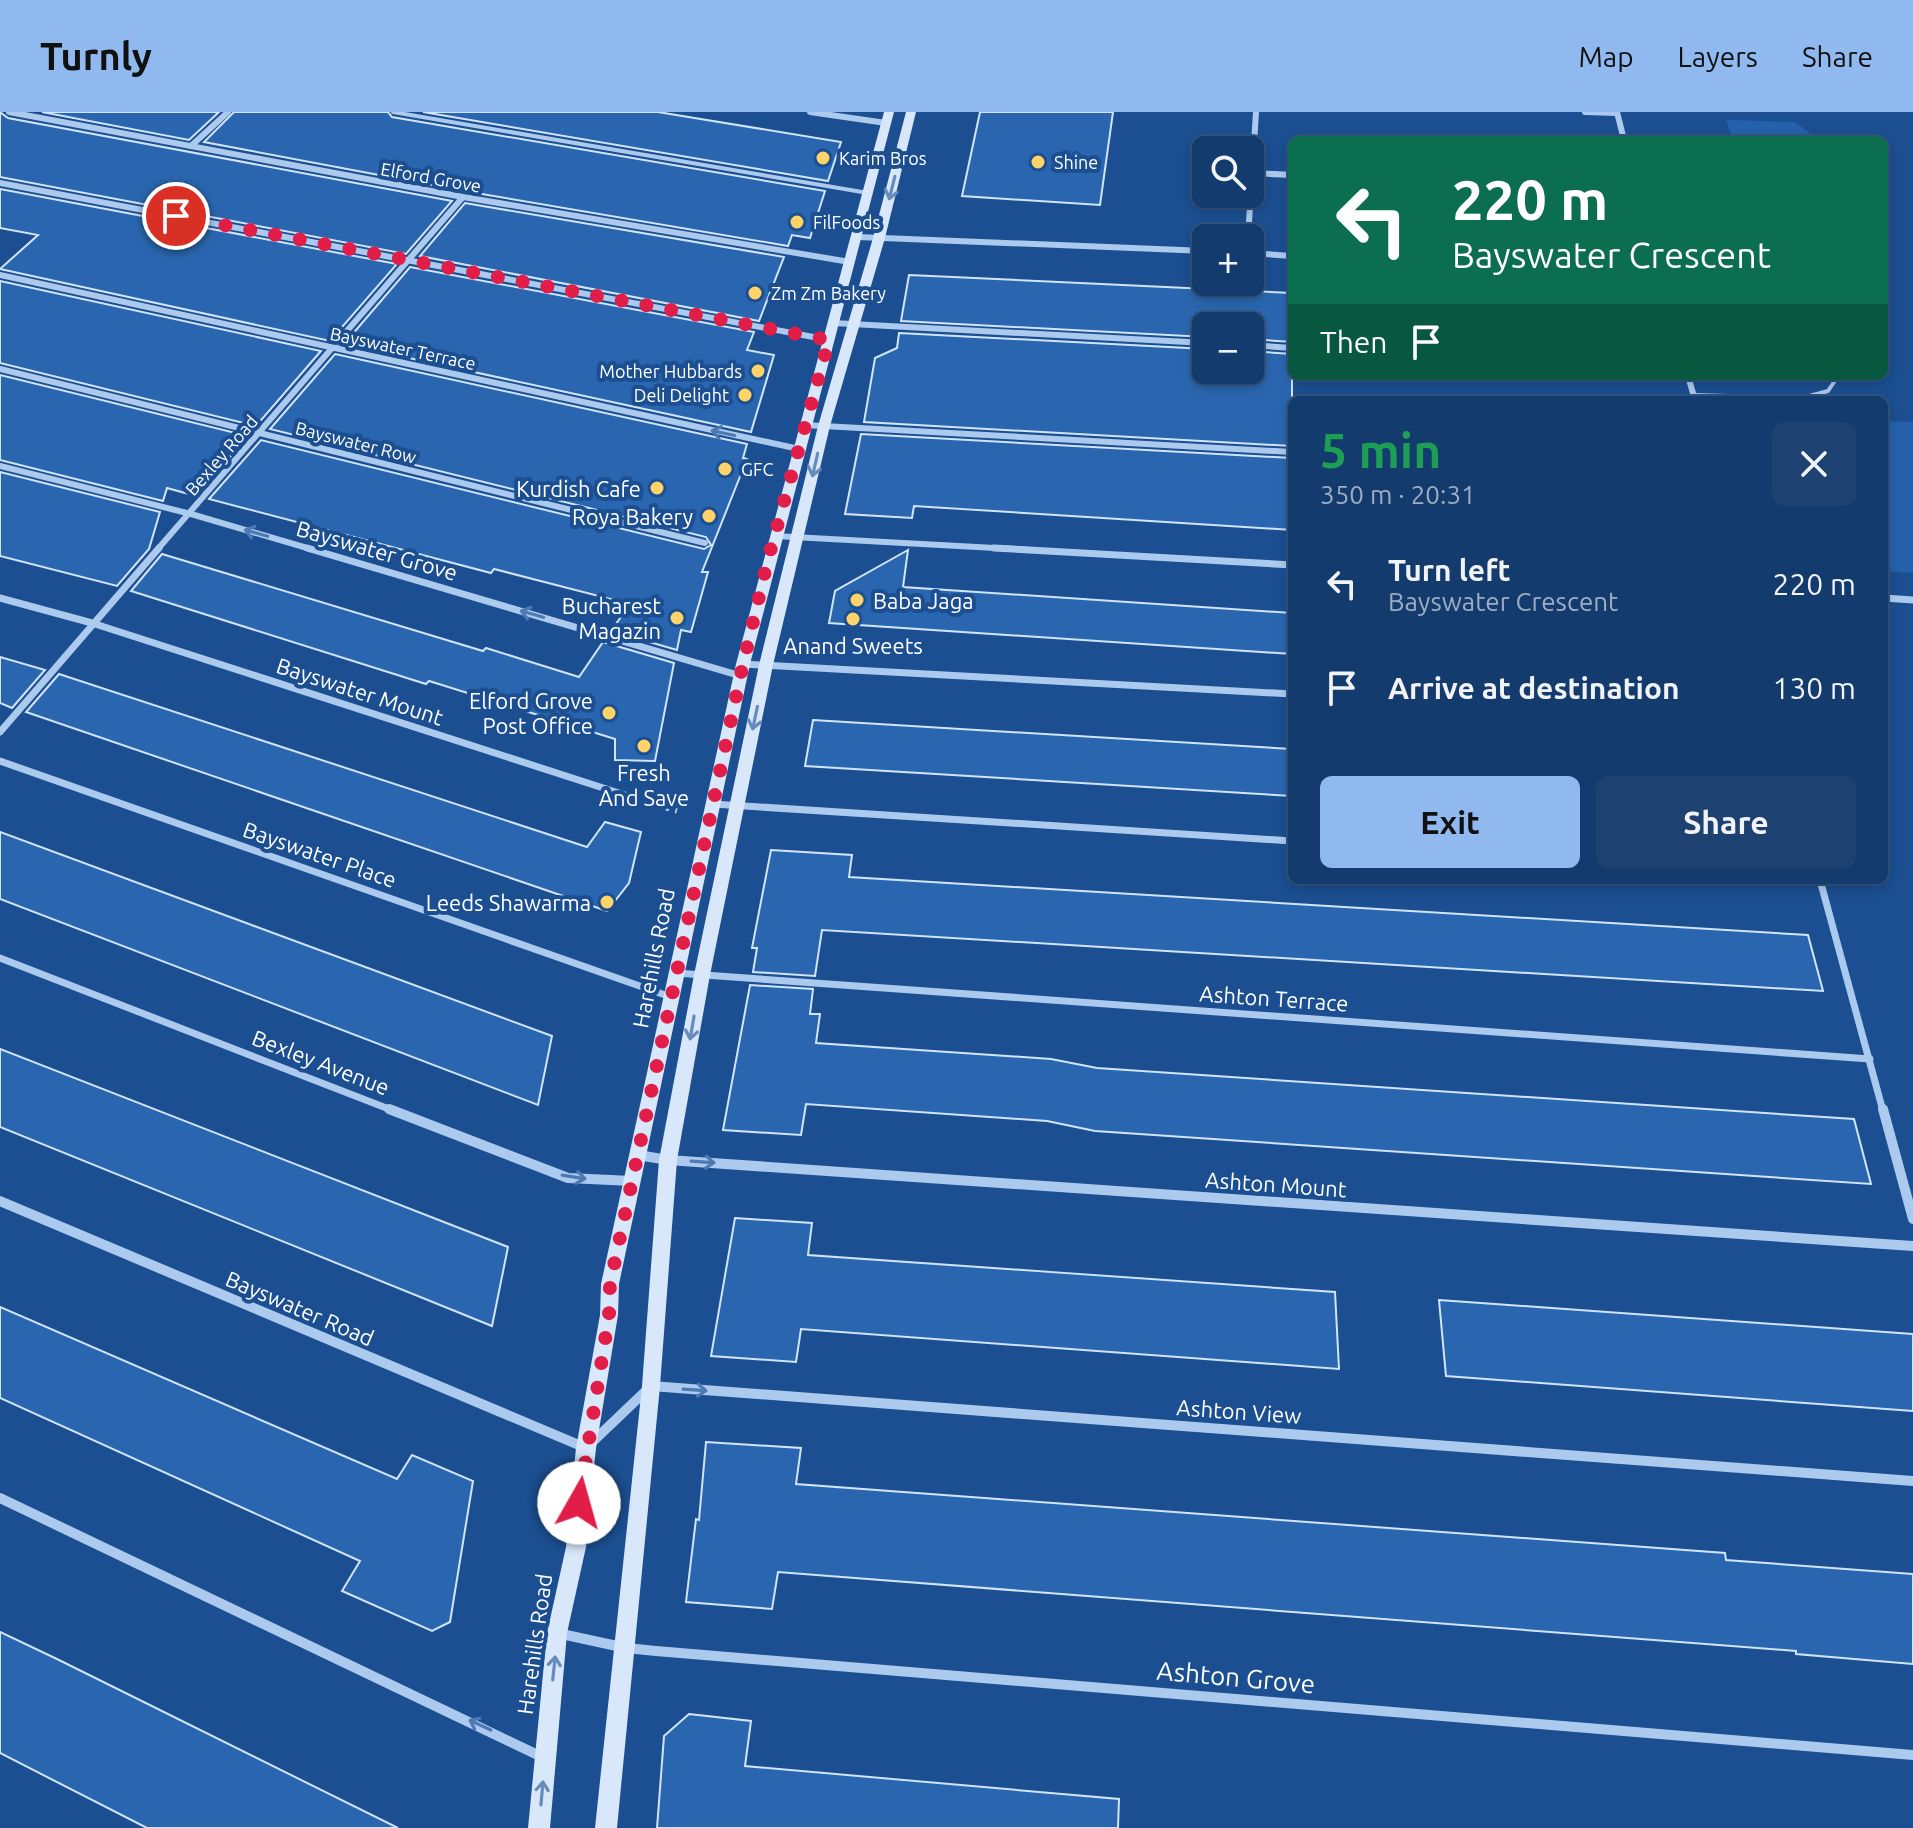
<!DOCTYPE html>
<html lang="en">
<head>
<meta charset="utf-8">
<style>
  :root { --surface:#143b6d; --page:#1d4272; --text:#f1f3f6; --muted:#9dadc2; --line:#335580; --accent:#90b9f0 }
  body { margin:0; font-family:Ubuntu,sans-serif; background:var(--page); color:var(--text); height:100vh; display:flex; flex-direction:column; font-size:30px; white-space:nowrap }
  * { box-sizing:border-box; margin:0 }
  p { font-size:26px; color:var(--muted) }
  .icon { flex:none; width:44px; height:44px; fill:none; stroke:currentColor; stroke-width:2; stroke-linecap:round; stroke-linejoin:round }
  .map { position:relative; flex:1; overflow:hidden }
  .details { position:absolute; left:1288px; top:284px; width:600px; height:488px; display:flex; flex-direction:column; background:var(--surface); border-radius:12px; box-shadow:0 4px 12px #0003,0 0 0 2px var(--line) }
  .details>* { flex:none }
  .banner { position:absolute; left:1288px; top:24px; width:600px; height:244px; border-radius:12px; box-shadow:0 4px 12px #0003,0 0 0 2px var(--line); background:#0b6e4f; color:#fff; overflow:hidden }
  .tools { position:absolute; left:1192px; top:24px; display:grid; gap:16px }
  .tools a { display:grid; place-items:center; width:72px; height:72px; border-radius:12px; background:var(--surface); box-shadow:0 4px 12px #0003,0 0 0 2px var(--line); font-size:40px }
  .pin { position:absolute; display:grid; place-items:center; width:68px; height:68px; color:#fff; margin:-34px; border:4px solid #fff; border-radius:50%; box-shadow:0 2px 8px #0007 }
  .me { position:absolute; width:88px; margin:-44px; rotate:7deg; stroke-linejoin:round; filter:drop-shadow(0 0 6px #0008) }
  .turn { display:flex; align-items:center; gap:28px; height:168px; padding:0 32px; font-size:36px }
  .turn .icon { width:104px; height:104px; stroke-width:2.5 }
  .turn b { display:block; font-size:56px; line-height:68px }
  .then { display:flex; align-items:center; height:76px; padding:0 32px; background:#0003; gap:16px; font-size:30px }
  .round { display:grid; place-items:center; flex:none; width:84px; height:84px; border-radius:12px; background:var(--page) }
  .headline { display:flex; align-items:center; justify-content:space-between; height:136px; padding:0 32px }
  h1 { font-size:48px; font-weight:600; line-height:60px; color:#1e9e55 }
  .cta { display:flex; gap:16px; margin-top:auto; padding:16px 32px }
  .cta a { flex:1; height:92px; border-radius:12px; background:var(--accent); color:#111; font-size:32px; font-weight:600; line-height:92px; text-align:center }
  .cta a+a { background:var(--page); color:var(--text) }
  ul { padding:0; list-style:none }
  li { display:flex; align-items:center; gap:24px; height:104px; padding:0 32px }
  li div { flex:1 }
  li b { display:block; font-size:30px }
  li em { font-style:normal }
  header { display:flex; align-items:center; gap:48px; box-sizing:border-box; height:112px; padding:0 40px; background:var(--accent); color:#111 }
  header strong { font-size:38px }
  nav { display:flex; gap:44px; margin-inline-start:auto; font-size:28px }
  .map>svg:first-child { display:block }
  .green { fill:#2461aa }
  .building { fill:#2a66af; stroke:#d1e4fa; stroke-width:2 }
  .lines { fill:none; stroke-linecap:round; stroke-linejoin:round }
  .path { stroke:#abcaee; stroke-width:5; stroke-dasharray:4 6; stroke-linecap:butt }
  .lane { stroke:#abcaee; stroke-width:4 }
  .street-far2 { stroke:#abcaee; stroke-width:6 }
  .street-far1 { stroke:#abcaee; stroke-width:7 }
  .street { stroke:#abcaee; stroke-width:10 }
  .secondary { fill:#d8e7fa; fill-rule:evenodd }
  .oneway { stroke:#678cbb }
  .oneway2 { stroke:#4d7ab2 }
  .route { stroke:#e11d48; stroke-width:14; stroke-dasharray:0 25.2 }
  .poi-dot { fill:#ffd368; stroke:#1b4f91; stroke-width:3 }
  .labels { text-anchor:middle; dominant-baseline:central; stroke-width:8; stroke-linejoin:round; paint-order:stroke }
  .far-poi-label { font-size:18px; fill:#fff; stroke:#1b4f91; text-anchor:start }
  .far-street-label { font-size:18px; fill:#fff; stroke:#1b4f91 }
  .poi-label { font-size:22px; fill:#fff; stroke:#1b4f91; text-anchor:end }
  .street-label { font-size:22px; fill:#fff; stroke:#1b4f91 }
  .near-street-label { font-size:26px; fill:#fff; stroke:#1b4f91 }
</style>
</head>
<body>
<header>
<strong>Turnly</strong>
<nav><a>Map</a><a>Layers</a><a>Share</a></nav>
</header>
<div class="map">
<svg width="1913" height="1716" viewBox="0 0 1913 1716">
  <rect width="100%" height="100%" fill="#1b4f91"/>
  <g class="green">
    <path d="M 1726,8 L 1795,10 L 1819,28 L 1733,28 Z"/>
    <path d="M 1884,309 L 1913,310 L 1913,461 L 1884,459 Z"/>
  </g>
  <g class="building">
    <path d="M 0,0 L 8,6 L 452,89 L 406,142 L 0,65 Z"/>
    <path d="M 42,0 L 219,0 L 189,28 Z"/>
    <path d="M 234,0 L 388,0 L 392,5 L 825,79 L 810,126 L 792,123 L 788,134 L 464,79 L 204,30 Z"/>
    <path d="M 423,0 L 658,0 L 841,30 L 828,69 Z"/>
    <path d="M 980,0 L 1113,0 L 1100,93 L 962,84 Z"/>
    <path d="M 0,77 L 397,152 L 330,229 L 0,157 L 38,123 L 0,116 Z"/>
    <path d="M 465,91 L 784,145 L 759,209 L 420,144 Z"/>
    <path d="M 410,155 L 754,220 L 747,238 L 774,243 L 751,320 L 344,232 Z"/>
    <path d="M 909,163 L 1292,181 L 1292,230 L 1250,227 L 1250,214 L 1206,214 L 1206,225 L 901,209 Z"/>
    <path d="M 0,169 L 321,239 L 256,314 L 0,251 Z"/>
    <path d="M 899,221 L 1206,237 L 1206,258 L 1250,258 L 1250,239 L 1292,242 L 1292,334 L 864,310 L 875,246 L 897,236 Z"/>
    <path d="M 335,242 L 747,332 L 743,346 L 747,347 L 702,460 L 708,460 L 691,520 L 681,518 L 677,538 L 611,519 L 630,492 L 494,457 L 491,461 L 209,387 L 261,328 L 704,437 L 711,433 L 706,425 L 270,317 Z"/>
    <path d="M 0,263 L 248,324 L 196,384 L 167,376 L 163,389 L 0,348 Z"/>
    <path d="M 861,322 L 1292,346 L 1292,418 L 914,394 L 912,406 L 845,402 Z"/>
    <path d="M 0,360 L 160,400 L 149,437 L 117,474 L 0,444 Z"/>
    <path d="M 908,438 L 903,475 L 1292,501 L 1292,542 L 829,511 L 835,479 Z"/>
    <path d="M 162,442 L 483,539 L 486,536 L 579,565 L 603,530 L 674,551 L 655,649 L 615,648 L 615,627 L 429,569 L 426,572 L 131,479 Z"/>
    <path d="M 0,545 L 45,558 L 12,596 L 0,591 Z"/>
    <path d="M 59,562 L 587,735 L 605,710 L 641,720 L 629,771 L 607,799 L 26,600 Z"/>
    <path d="M 813,608 L 1292,637 L 1292,684 L 805,654 Z"/>
    <path d="M 0,720 L 552,924 L 538,993 L 0,787 Z"/>
    <path d="M 771,738 L 852,743 L 849,765 L 1808,823 L 1823,879 L 822,818 L 815,864 L 753,860 L 757,836 L 752,836 Z"/>
    <path d="M 750,873 L 813,877 L 810,902 L 820,902 L 816,931 L 1051,947 L 1097,956 L 1854,1007 L 1871,1072 L 1095,1019 L 1047,1009 L 806,992 L 801,1023 L 723,1018 Z"/>
    <path d="M 0,937 L 508,1135 L 492,1214 L 0,1015 Z"/>
    <path d="M 735,1106 L 812,1111 L 808,1143 L 1335,1180 L 1339,1257 L 801,1217 L 796,1250 L 711,1244 Z"/>
    <path d="M 1439,1188 L 1913,1222 L 1913,1299 L 1446,1264 Z"/>
    <path d="M 0,1195 L 397,1367 L 412,1343 L 473,1369 L 450,1510 L 432,1519 L 342,1479 L 360,1449 L 0,1286 Z"/>
    <path d="M 706,1330 L 801,1336 L 796,1372 L 1725,1441 L 1726,1448 L 1913,1462 L 1913,1552 L 1796,1542 L 1796,1539 L 778,1460 L 772,1497 L 686,1490 L 696,1407 L 699,1408 Z"/>
    <path d="M 0,1520 L 59,1548 L 398,1716 L 147,1716 L 0,1641 Z"/>
    <path d="M 689,1602 L 751,1609 L 745,1654 L 1119,1687 L 1118,1716 L 657,1716 L 664,1624 Z"/>
  </g>
  <g class="lines">
    <path class="path" d="M 656,693 L 677,699"/>
    <g class="lane">
      <path d="M 393,0 L 868,81"/>
      <path d="M 1694,283 L 1802,286 L 1828,279 L 1838,264"/>
    </g>
    <g class="street-far2">
      <path d="M 9,0 L 463,85 L 850,150"/>
      <path d="M 810,0 L 886,11"/>
      <path d="M 1585,0 L 1617,1"/>
      <path d="M 1617,0 L 1624,28"/>
      <path d="M 191,34 L 228,0"/>
      <path d="M 1253,61 L 1292,63"/>
      <path d="M 0,71 L 829,228"/>
      <path d="M 858,125 L 1206,139"/>
      <path d="M 1248,126 L 1256,0"/>
      <path d="M 1250,141 L 1292,144"/>
      <path d="M 0,163 L 799,337"/>
      <path d="M 833,211 L 1206,231"/>
      <path d="M 1250,233 L 1292,236"/>
      <path d="M 0,257 L 705,431"/>
      <path d="M 1688,264 L 1695,288"/>
      <path d="M 805,313 L 1292,340"/>
      <path d="M 0,354 L 191,402 L 314,438"/>
      <path d="M 775,424 L 1030,438"/>
      <path d="M 157,438 L 463,85"/>
    </g>
    <g class="street-far1">
      <path d="M 307,436 L 741,564"/>
      <path d="M 994,436 L 1292,453"/>
      <path d="M 0,486 L 92,511 L 628,684"/>
      <path d="M 1884,486 L 1913,488"/>
      <path d="M 743,552 L 1292,582"/>
      <path d="M 0,620 L 159,436"/>
      <path d="M 0,649 L 671,885"/>
      <path d="M 713,692 L 1292,729"/>
      <path d="M 1820,768 L 1883,999"/>
      <path d="M 0,846 L 394,999"/>
      <path d="M 676,861 L 1870,947"/>
    </g>
    <g class="street">
      <path d="M 389,997 L 568,1066 L 632,1069"/>
      <path d="M 1883,997 L 1913,1107"/>
      <path d="M 638,1043 L 668,1048 L 1913,1134"/>
      <path d="M 0,1089 L 586,1336 L 651,1274 L 1913,1369"/>
      <path d="M 0,1386 L 544,1646"/>
      <path d="M 557,1521 L 626,1536 L 656,1539 L 1913,1643"/>
    </g>
    <g class="secondary">
      <path d="M 884,0 L 894,0 L 750,552 L 619,1172 L 618,1203 L 596,1336 L 586,1435 L 567,1521 L 550,1716 L 528,1716 L 547,1521 L 566,1435 L 576,1336 L 600,1203 L 601,1172 L 736,552 Z"/>
      <path d="M 906,0 L 916,0 L 885,126 L 830,314 L 773,553 L 710,863 L 677,1048 L 660,1274 L 617,1716 L 595,1716 L 642,1274 L 659,1048 L 694,863 L 759,553 L 818,314 L 873,126 Z"/>
    </g>
  </g>
  <defs><path id="oneway-shaft" d="M-6 0H5M1.5-3L5.5 0L1.5 3" fill="none" stroke-width="1.6" stroke-linecap="round" stroke-linejoin="round" transform="scale(2)"/></defs>
  <g class="oneway">
    <use href="#oneway-shaft" transform="translate(892 76) rotate(104)"/>
    <use href="#oneway-shaft" transform="translate(815 353) rotate(103)"/>
    <use href="#oneway-shaft" transform="translate(755 606) rotate(102)"/>
    <use href="#oneway-shaft" transform="translate(692 916) rotate(100)"/>
    <use href="#oneway-shaft" transform="translate(554 1556) rotate(-84)"/>
    <use href="#oneway-shaft" transform="translate(542 1681) rotate(-85)"/>
  </g>
  <g class="oneway2">
    <use href="#oneway-shaft" transform="translate(723 321) rotate(-168)"/>
    <use href="#oneway-shaft" transform="translate(256 421) rotate(-164)"/>
    <use href="#oneway-shaft" transform="translate(532 502) rotate(-164)"/>
    <use href="#oneway-shaft" transform="translate(703 1050) rotate(4)"/>
    <use href="#oneway-shaft" transform="translate(574 1065) rotate(9)"/>
    <use href="#oneway-shaft" transform="translate(695 1278) rotate(4)"/>
    <use href="#oneway-shaft" transform="translate(480 1613) rotate(-155)"/>
  </g>
  <g class="lines">
    <path class="route" d="M 176,104 L 829,228 L 768,447 L 743,552 L 610,1172 L 609,1203 L 579,1391"/>
  </g>
  <g class="poi-dot">
    <circle cx="823" cy="46" r="8"/>
    <circle cx="1038" cy="50" r="8"/>
    <circle cx="797" cy="110" r="8"/>
    <circle cx="755" cy="181" r="8"/>
    <circle cx="758" cy="259" r="8"/>
    <circle cx="745" cy="283" r="8"/>
    <circle cx="725" cy="357" r="8"/>
    <circle cx="657" cy="376" r="8"/>
    <circle cx="709" cy="404" r="8"/>
    <circle cx="857" cy="488" r="8"/>
    <circle cx="677" cy="506" r="8"/>
    <circle cx="853" cy="507" r="8"/>
    <circle cx="609" cy="601" r="8"/>
    <circle cx="644" cy="634" r="8"/>
    <circle cx="607" cy="790" r="8"/>
  </g>
  <g class="labels">
    <g class="far-poi-label">
      <text x="839" y="46">Karim Bros</text>
      <text x="1054" y="50">Shine</text>
      <text x="813" y="110">FilFoods</text>
      <text x="771" y="181">Zm Zm Bakery</text>
      <text x="742" y="259" text-anchor="end">Mother Hubbards</text>
      <text x="729" y="283" text-anchor="end">Deli Delight</text>
      <text x="741" y="357">GFC</text>
    </g>
    <g class="far-street-label">
      <text transform="translate(431 65) rotate(10)">Elford Grove</text>
      <text transform="translate(403 236) rotate(12)">Bayswater Terrace</text>
      <text transform="translate(356 330) rotate(14)">Bayswater Row</text>
      <text transform="translate(221 343) rotate(-49)">Bexley Road</text>
    </g>
    <g class="poi-label">
      <text x="641" y="376">Kurdish Cafe</text>
      <text x="693" y="404">Roya Bakery</text>
      <text x="873" y="488" text-anchor="start">Baba Jaga</text>
      <text x="661" y="493">Bucharest<tspan x="661" dy="25">Magazin</tspan></text>
      <text x="853" y="533" text-anchor="middle">Anand Sweets</text>
      <text x="593" y="588">Elford Grove<tspan x="593" dy="25">Post Office</tspan></text>
      <text x="644" y="660" text-anchor="middle">Fresh<tspan x="644" dy="25">And Save</tspan></text>
      <text x="591" y="790">Leeds Shawarma</text>
    </g>
    <g class="street-label">
      <text transform="translate(377 438) rotate(16)">Bayswater Grove</text>
      <text transform="translate(360 579) rotate(18)">Bayswater Mount</text>
      <text transform="translate(320 742) rotate(19)">Bayswater Place</text>
      <text transform="translate(653 846) rotate(-79)">Harehills Road</text>
      <text transform="translate(1274 886) rotate(4)">Ashton Terrace</text>
      <text transform="translate(321 950) rotate(21)">Bexley Avenue</text>
      <text transform="translate(1276 1072) rotate(4)">Ashton Mount</text>
      <text transform="translate(300 1196) rotate(23)">Bayswater Road</text>
      <text transform="translate(1239 1299) rotate(4)">Ashton View</text>
      <text transform="translate(534 1532) rotate(-82)">Harehills Road</text>
    </g>
    <g class="near-street-label">
      <text transform="translate(1236 1565) rotate(5)">Ashton Grove</text>
    </g>
  </g>
</svg>
<div class="tools">
<a><svg class="icon" aria-label="search" viewBox="0 0 24 24"><circle cx="10" cy="10" r="6"/><path d="M15 15l6 6"/></svg></a>
<a>+</a>
<a>−</a>
</div>
<div class="pin" style="left:176px;top:104px;background:#d93025"><svg class="icon" aria-label="arrive" viewBox="0 0 24 24"><path d="M6 21V4h12l-3 4 3 4H6"/></svg></div>
<svg class="me" style="left:579px;top:1391px" viewBox="-20 -20 40 40"><circle r="19" fill="#fff"/><path d="M0-13L10 11 0 6-10 11z" fill="#e11d48"/></svg>
<div class="banner">
<div class="turn"><svg class="icon" aria-label="left" viewBox="0 0 24 24"><path d="M17 20v-9H6M10 6l-5 5 5 5"/></svg><div><b>220 m</b>Bayswater Crescent</div></div>
<div class="then">Then<svg class="icon" aria-label="arrive" viewBox="0 0 24 24"><path d="M6 21V4h12l-3 4 3 4H6"/></svg></div>
</div>
<section class="details">
<div class="headline"><div><h1>5 min</h1><p>350 m · 20:31</p></div><a class="round"><svg class="icon" aria-label="close" viewBox="0 0 24 24"><path d="M6 6l12 12M18 6L6 18"/></svg></a></div>
<ul>
<li><svg class="icon" aria-label="left" viewBox="0 0 24 24"><path d="M17 20v-9H6M10 6l-5 5 5 5"/></svg><div><b>Turn left</b><p>Bayswater Crescent</p></div><em>220 m</em></li>
<li><svg class="icon" aria-label="arrive" viewBox="0 0 24 24"><path d="M6 21V4h12l-3 4 3 4H6"/></svg><div><b>Arrive at destination</b></div><em>130 m</em></li>
</ul>
<div class="cta"><a>Exit</a><a>Share</a></div>
</section>
</div>
</body>
</html>
